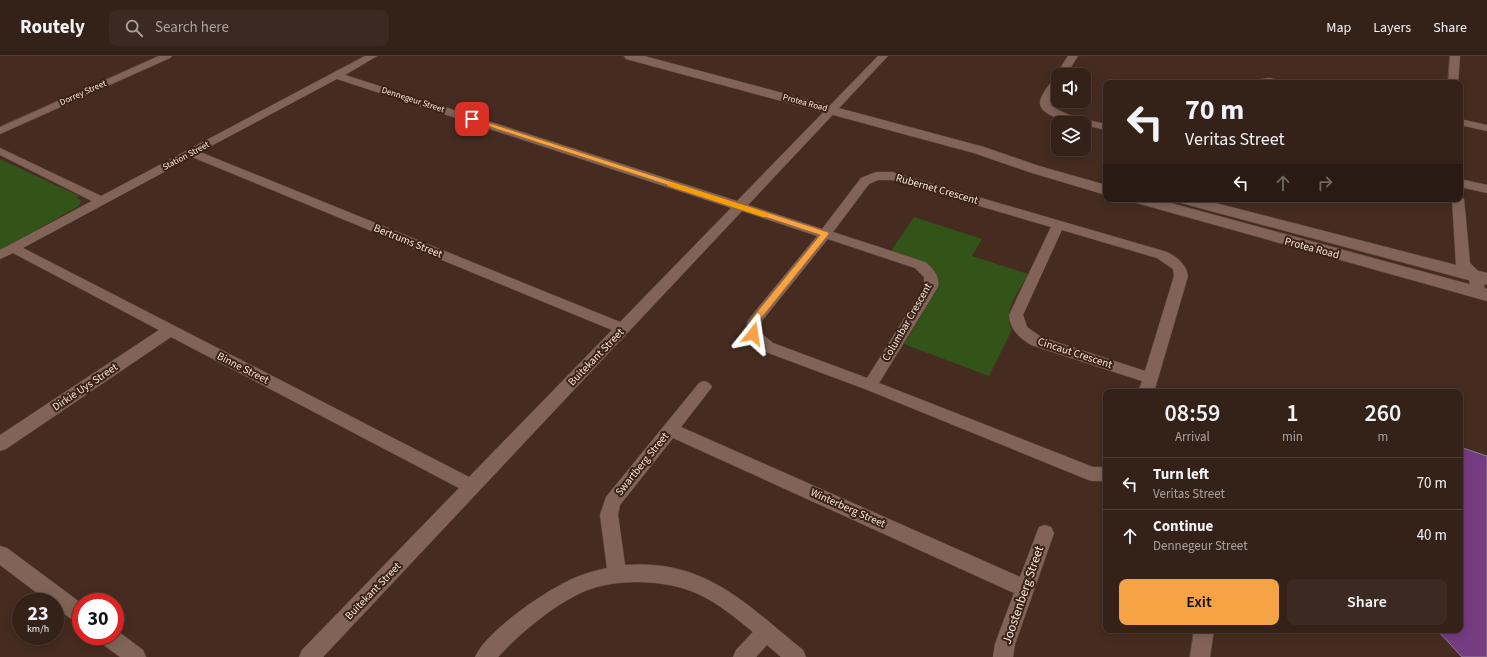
<!DOCTYPE html>
<html lang="en">
<head>
<meta charset="utf-8">
<style>
  :root { --surface:#342118; --page:#3c2921; --text:#f1f3f6; --muted:#a9a3a2; --line:#4e3e37; --accent:#f5a345 }
  body { margin:0; font-family:"Source Sans 3",sans-serif; background:var(--page); color:var(--text); height:100vh; display:flex; flex-direction:column; font-size:15px; white-space:nowrap }
  * { box-sizing:border-box; margin:0 }
  p { font-size:13px; color:var(--muted) }
  .icon { flex:none; width:22px; height:22px; fill:none; stroke:currentColor; stroke-width:2; stroke-linecap:round; stroke-linejoin:round }
  .map { position:relative; flex:1; overflow:hidden }
  .sheet { position:absolute; left:1103px; top:333px; width:360px; height:244px; display:flex; flex-direction:column; background:var(--surface); border-radius:8px; box-shadow:0 2px 10px #0003,0 0 0 1px var(--line) }
  .sheet>* { flex:none }
  .top-card { position:absolute; left:1103px; top:24px; width:360px; height:122px; border-radius:8px; box-shadow:0 2px 10px #0003,0 0 0 1px var(--line); background:#342118; color:var(--text); overflow:hidden }
  .fabs { position:absolute; left:1051px; top:12px; display:grid; gap:8px }
  .fabs a { display:grid; place-items:center; width:40px; height:40px; border-radius:8px; background:var(--surface); box-shadow:0 2px 10px #0003,0 0 0 1px var(--line); font-size:20px }
  .speed { position:absolute; left:12px; top:537px; display:flex; gap:8px; font-size:20px; font-weight:700; text-align:center }
  .speed>* { display:grid; place-content:center; width:52px; height:52px; border-radius:50%; background:var(--surface); box-shadow:0 2px 10px #0003,0 0 0 1px var(--line); line-height:1 }
  .speed small { font-size:10px; font-weight:400 }
  .speed .limit { border:6px solid #d22; background:#fff; color:#111 }
  .pin { position:absolute; display:grid; place-items:center; width:34px; height:34px; color:#fff; margin:-17px; border-radius:8px; box-shadow:0 2px 6px #0006 }
  .me { position:absolute; width:44px; margin:-22px; rotate:15deg; stroke-linejoin:round; filter:drop-shadow(0 0 3px #0008) }
  .turn { display:flex; align-items:center; gap:14px; height:84px; padding:0 16px; font-size:18px }
  .turn .icon { width:52px; height:52px; stroke-width:2.5 }
  .turn b { display:block; font-size:28px; line-height:34px }
  .lanes { display:flex; align-items:center; height:38px; padding:0 16px; background:#0003; justify-content:center; gap:20px; direction:ltr }
  .lanes .off { opacity:.35 }
  .eta { display:flex; justify-content:space-evenly; align-items:center; height:68px; text-align:center }
  .eta b { font-size:24px; font-weight:600; line-height:28px }
  .cta { display:flex; gap:8px; margin-top:auto; padding:8px 16px }
  .cta a { flex:1; height:46px; border-radius:8px; background:var(--accent); color:#111; font-size:16px; font-weight:600; line-height:46px; text-align:center }
  .cta a+a { background:var(--page); color:var(--text) }
  ul { padding:0; list-style:none }
  li { display:flex; align-items:center; gap:12px; height:52px; padding:0 16px; border-top:1px solid var(--line) }
  li div { flex:1 }
  li b { display:block; font-size:15px }
  li em { font-style:normal }
  header { display:flex; align-items:center; gap:24px; box-sizing:border-box; height:56px; padding:0 20px; background:var(--surface); border-bottom:1px solid var(--line) }
  header strong { font-size:19px }
  nav { display:flex; gap:22px; margin-inline-start:auto; font-size:14px }
  .search { width:280px; height:36px; background:var(--page); display:flex; align-items:center; gap:10px; box-sizing:border-box; padding:0 14px; border-radius:8px; color:var(--muted); font-size:15px }
  .map>svg:first-child { display:block }
  .green { fill:#325418 }
  .building { fill:#753c82; stroke:#8e7a93 }
  .lines { fill:none; stroke-linecap:round; stroke-linejoin:round }
  .minor-casing { stroke:#604a40; stroke-width:1 }
  .tertiary-casing { stroke:#604a40; stroke-width:1 }
  .minor { fill:#816457; fill-rule:evenodd }
  .tertiary { fill:#816457; fill-rule:evenodd }
  .route { fill:#f5a345; stroke:#9f6a2d }
  .slow { fill:#f59e0b }
  .labels { text-anchor:middle; dominant-baseline:central; stroke-width:4; stroke-linejoin:round; paint-order:stroke }
  .far-street-label { font-size:9px; fill:#f6e5dd; stroke:#3b2217 }
  .street-label { font-size:11px; fill:#f6e5dd; stroke:#3b2217 }
  .near-street-label { font-size:13px; fill:#f6e5dd; stroke:#3b2217 }
</style>
</head>
<body>
<header>
<strong>Routely</strong>
<div class="search"><svg class="icon" aria-label="search" viewBox="0 0 24 24"><circle cx="10" cy="10" r="6"/><path d="M15 15l6 6"/></svg>Search here</div>
<nav><a>Map</a><a>Layers</a><a>Share</a></nav>
</header>
<div class="map">
<svg width="1487" height="601" viewBox="0 0 1487 601">
  <rect width="100%" height="100%" fill="#462c20"/>
  <g class="green">
    <path d="M 0,103 L 79,140 L 76,142 L 81,144 L 79,150 L 0,194 Z"/>
    <path d="M 914,161 L 982,183 L 972,200 L 1028,218 C 1020,234 1001,256 1012,274 L 989,320 L 904,288 L 938,232 C 944,207 908,200 891,195 Z"/>
  </g>
  <path class="building" d="M 1460,391 L 1487,400 L 1487,601 L 1462,601 L 1437,574 L 1460,574 Z"/>
  <g class="lines">
    <g class="minor-casing">
      <g id="minor">
        <path d="M 159,0 L 172,0 L 170,2 L 0,78 L 0,71 Z"/>
        <path d="M 365,0 L 377,0 L 345,19 L 737,145 L 878,0 L 888,0 L 748,149 L 822,173 L 861,122 L 876,116 L 892,116 L 1167,196 C 1177,201 1186,208 1188,220 L 1154,336 L 1138,336 L 1142,325 L 1031,289 C 1019,282 1010,273 1009,259 L 1051,171 L 891,124 L 878,124 L 869,128 L 833,176 L 925,206 C 933,212 940,220 938,231 L 879,327 L 1093,411 L 1106,411 L 1106,425 L 1092,425 L 1086,423 L 865,333 L 763,295 C 751,287 743,278 748,264 L 817,180 L 742,155 L 323,601 L 299,601 L 302,594 L 459,432 L 171,281 L 6,393 L 0,395 L 0,379 L 159,274 L 13,197 L 0,203 L 0,194 L 92,145 L 0,99 L 0,92 L 101,140 ZM 337,23 L 731,152 L 620,266 L 200,96 ZM 192,101 L 612,274 L 469,421 L 23,192 ZM 1062,174 L 1157,202 L 1173,213 L 1174,220 L 1145,315 L 1041,281 L 1027,271 L 1023,259 ZM 828,183 L 915,212 L 924,221 L 924,231 L 867,322 L 773,287 L 761,277 L 762,265 Z"/>
        <path d="M 1068,0 L 1078,0 L 1066,19 L 1058,19 L 1058,31 L 1051,43 L 1051,49 C 1066,61 1088,64 1106,68 L 1106,74 L 1084,69 L 1084,67 C 1073,67 1040,61 1040,47 C 1040,39 1050,28 1054,22 L 1057,21 L 1056,19 Z"/>
        <path d="M 1450,0 L 1460,0 L 1458,27 L 1448,27 Z"/>
        <path d="M 1269,22 L 1286,25 L 1287,27 L 1251,27 L 1252,25 Z"/>
        <path d="M 1460,63 L 1487,69 L 1487,75 L 1460,69 Z"/>
        <path d="M 1460,123 L 1487,129 L 1487,137 L 1460,131 Z"/>
        <path d="M 1460,140 L 1464,143 L 1470,207 L 1483,220 L 1485,237 L 1483,240 L 1478,242 L 1473,240 L 1471,237 L 1469,222 L 1456,209 L 1452,143 L 1460,143 Z"/>
        <path d="M 704,325 L 709,327 L 712,331 L 681,371 L 1020,521 L 1039,471 L 1045,469 L 1051,471 L 1054,477 L 1015,588 L 1013,601 L 993,601 L 995,588 L 1014,537 L 673,382 L 620,449 L 618,459 L 625,509 C 706,503 746,548 803,594 L 806,601 L 781,601 L 767,589 L 756,601 L 733,601 L 736,594 L 753,576 C 736,562 718,547 698,538 C 666,523 617,522 585,535 C 555,548 520,577 498,601 L 475,601 C 486,576 541,538 566,526 C 579,519 593,515 607,512 L 600,459 L 606,441 L 699,327 Z"/>
        <path d="M 0,490 L 7,492 L 81,547 L 81,568 L 74,565 L 55,551 L 55,546 L 49,546 L 0,509 Z"/>
        <path d="M 115,573 L 143,594 L 146,601 L 120,601 L 101,587 L 98,580 L 115,580 Z"/>
        <path d="M 1194,574 L 1214,574 L 1210,601 L 1190,601 Z"/>
      </g>
    </g>
    <g class="tertiary-casing">
      <g id="tertiary">
        <path d="M 624,0 L 644,0 L 984,91 L 1039,110 L 1106,129 L 1106,139 L 1029,116 L 974,97 L 626,3 Z"/>
        <path d="M 1130,143 L 1156,143 L 1487,233 L 1487,245 L 1133,146 Z"/>
        <path d="M 1179,143 L 1200,143 L 1487,217 L 1487,229 L 1181,147 Z"/>
      </g>
    </g>
    <use href="#minor" class="minor"/>
    <use href="#tertiary" class="tertiary"/>
  </g>
  <path class="route" d="M 469,62 L 474,62 L 828,176 L 829,178 L 759,265 L 756,270 L 758,278 L 756,280 L 750,280 L 748,270 L 752,262 L 820,179 L 469,64 Z"/>
  <path class="slow" d="M 671,126 L 768,157 L 769,159 L 765,161 L 763,161 L 668,130 L 667,128 Z"/>
  <g class="labels">
    <g class="far-street-label">
      <text transform="translate(83 37) rotate(-24)">Dorrey Street</text>
      <text transform="translate(413 44) rotate(18)">Dennegeur Street</text>
      <text transform="translate(805 47) rotate(15)">Protea Road</text>
      <text transform="translate(186 100) rotate(-28)">Station Street</text>
    </g>
    <g class="street-label">
      <text transform="translate(937 133) rotate(16)">Rubernet Crescent</text>
      <text transform="translate(408 185) rotate(22)">Bertrums Street</text>
      <text transform="translate(1312 192) rotate(15)">Protea Road</text>
      <text transform="translate(907 266) rotate(-60)">Columbar Crescent</text>
      <text transform="translate(1075 297) rotate(18)">Cincaut Crescent</text>
      <text transform="translate(596 301) rotate(-46)">Buitekant Street</text>
      <text transform="translate(243 312) rotate(27)">Binne Street</text>
      <text transform="translate(85 331) rotate(-34)">Dirkie Uys Street</text>
      <text transform="translate(642 408) rotate(-51)">Swartberg Street</text>
      <text transform="translate(848 452) rotate(24)">Winterberg Street</text>
      <text transform="translate(373 535) rotate(-46)">Buitekant Street</text>
    </g>
    <g class="near-street-label">
      <text transform="translate(1023 539) rotate(-71)">Joostenberg Street</text>
    </g>
  </g>
</svg>
<div class="fabs">
<a><svg class="icon" aria-label="sound" viewBox="0 0 24 24"><path d="M4 9h4l5-4v14l-5-4H4zM17 9q2 3 0 6"/></svg></a>
<a><svg class="icon" aria-label="layers" viewBox="0 0 24 24"><path d="M12 4l9 5-9 5-9-5zM3 14l9 5 9-5"/></svg></a>
</div>
<div class="speed"><div>23<small>km/h</small></div><div class="limit">30</div></div>
<div class="pin" style="left:472px;top:63px;background:#d93025"><svg class="icon" aria-label="arrive" viewBox="0 0 24 24"><path d="M6 21V4h12l-3 4 3 4H6"/></svg></div>
<svg class="me" style="left:753px;top:278px" viewBox="-20 -20 40 40"><path d="M0-17L14 15 0 8-14 15z" fill="#f5a345" stroke="#fff" stroke-width="4"/></svg>
<div class="top-card">
<div class="turn"><svg class="icon" aria-label="left" viewBox="0 0 24 24"><path d="M17 20v-9H6M10 6l-5 5 5 5"/></svg><div><b>70 m</b>Veritas Street</div></div>
<div class="lanes"><svg class="icon" aria-label="left" viewBox="0 0 24 24"><path d="M17 20v-9H6M10 6l-5 5 5 5"/></svg><svg class="icon off" aria-label="ahead" viewBox="0 0 24 24"><path d="M12 20V5M6 11l6-6 6 6"/></svg><svg class="icon off" aria-label="right" viewBox="0 0 24 24"><path d="M7 20v-9h11M14 6l5 5-5 5"/></svg></div>
</div>
<section class="sheet">
<div class="eta">
<div><b>08:59</b><p>Arrival</p></div>
<div><b>1</b><p>min</p></div>
<div><b>260</b><p>m</p></div>
</div>
<ul>
<li><svg class="icon" aria-label="left" viewBox="0 0 24 24"><path d="M17 20v-9H6M10 6l-5 5 5 5"/></svg><div><b>Turn left</b><p>Veritas Street</p></div><em>70 m</em></li>
<li><svg class="icon" aria-label="ahead" viewBox="0 0 24 24"><path d="M12 20V5M6 11l6-6 6 6"/></svg><div><b>Continue</b><p>Dennegeur Street</p></div><em>40 m</em></li>
</ul>
<div class="cta"><a>Exit</a><a>Share</a></div>
</section>
</div>
</body>
</html>
